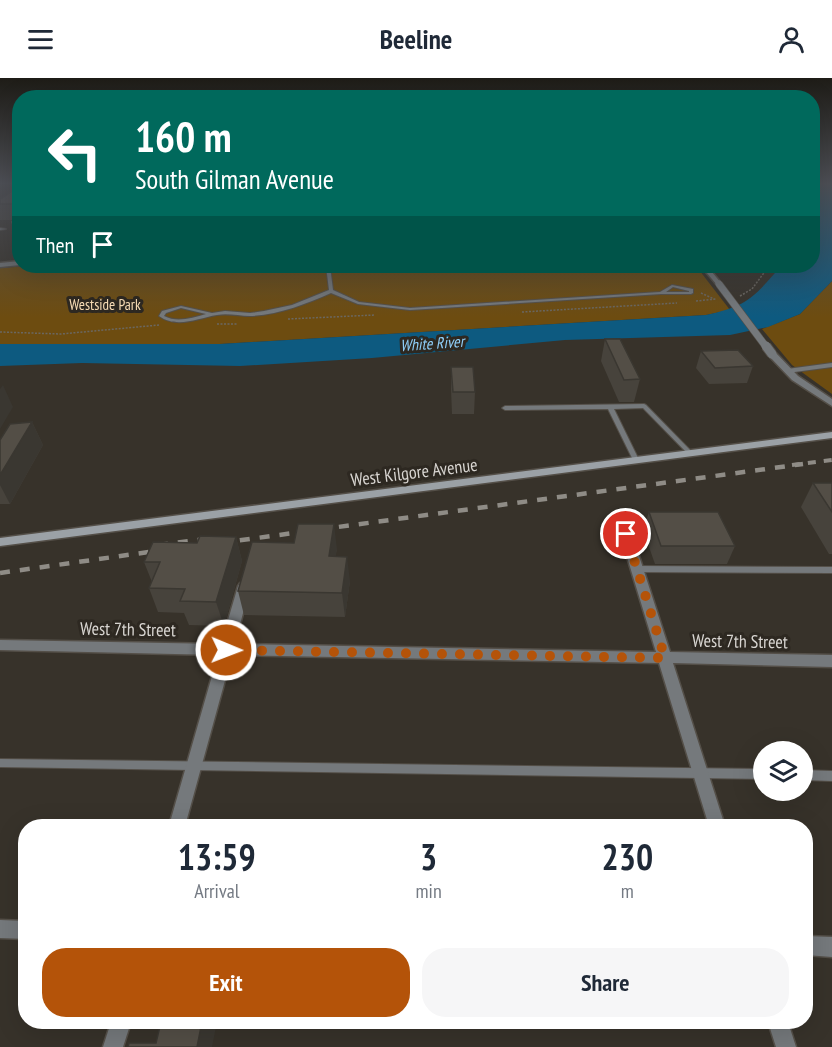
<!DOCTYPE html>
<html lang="en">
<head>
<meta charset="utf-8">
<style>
  :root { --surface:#fff; --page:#f6f6f7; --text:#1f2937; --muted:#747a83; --accent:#b45309 }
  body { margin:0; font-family:"PT Sans Narrow",sans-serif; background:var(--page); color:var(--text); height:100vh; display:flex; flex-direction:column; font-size:22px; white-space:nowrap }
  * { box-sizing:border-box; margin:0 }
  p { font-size:20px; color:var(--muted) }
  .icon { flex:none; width:33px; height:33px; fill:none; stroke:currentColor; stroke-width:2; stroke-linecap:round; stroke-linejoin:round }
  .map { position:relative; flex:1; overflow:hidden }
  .details { position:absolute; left:18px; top:741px; width:795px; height:210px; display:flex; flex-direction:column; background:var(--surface); border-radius:24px; box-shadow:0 6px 24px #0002 }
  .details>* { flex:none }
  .top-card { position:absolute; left:12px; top:12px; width:808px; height:183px; border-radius:24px; box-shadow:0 6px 24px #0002; background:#00695c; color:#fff; overflow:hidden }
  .buttons { position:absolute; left:753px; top:663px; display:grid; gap:12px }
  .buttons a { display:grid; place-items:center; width:60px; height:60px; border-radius:50%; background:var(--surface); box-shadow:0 6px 24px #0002; font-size:30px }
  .pin { position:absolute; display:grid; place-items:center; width:51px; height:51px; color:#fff; margin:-26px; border:3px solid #fff; border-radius:50%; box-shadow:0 2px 6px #0007 }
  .me { position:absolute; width:66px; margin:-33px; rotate:91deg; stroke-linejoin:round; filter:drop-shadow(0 0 4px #0008) }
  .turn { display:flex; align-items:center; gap:21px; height:126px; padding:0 24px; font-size:27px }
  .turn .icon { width:78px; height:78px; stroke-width:2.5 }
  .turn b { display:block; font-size:42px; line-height:51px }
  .then { display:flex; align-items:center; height:57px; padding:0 24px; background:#0003; gap:12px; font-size:22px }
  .eta { display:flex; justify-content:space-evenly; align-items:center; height:102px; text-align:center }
  .eta b { font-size:36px; font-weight:700; line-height:42px }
  .primary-button { display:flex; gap:12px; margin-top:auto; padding:12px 24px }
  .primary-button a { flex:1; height:69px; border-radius:24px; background:var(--accent); color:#fff; font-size:24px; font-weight:700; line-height:69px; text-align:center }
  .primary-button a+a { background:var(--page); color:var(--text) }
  header { display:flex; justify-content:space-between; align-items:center; height:78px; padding:0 24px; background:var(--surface); font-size:27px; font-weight:700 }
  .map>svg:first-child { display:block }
  .green { fill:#6d4c10 }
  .water { fill:#0d5a80 }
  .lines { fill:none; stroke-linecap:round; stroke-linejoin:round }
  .service-casing { stroke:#544f48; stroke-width:2 }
  .minor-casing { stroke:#544f48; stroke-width:3 }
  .tertiary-casing { stroke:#544f48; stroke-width:3 }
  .secondary-casing { stroke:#544f48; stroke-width:3 }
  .path { stroke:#6b6760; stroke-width:1.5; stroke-dasharray:2 1.5; stroke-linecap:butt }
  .service { fill:#75797c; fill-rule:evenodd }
  .minor { fill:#75797c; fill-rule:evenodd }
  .tertiary { fill:#75797c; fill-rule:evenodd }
  .secondary { fill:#9ba1a6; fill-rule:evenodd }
  .rail-far1 { stroke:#8f8c86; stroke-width:4; stroke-dasharray:8 8; stroke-linecap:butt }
  .rail { stroke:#8f8c86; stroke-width:4.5; stroke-dasharray:10 10; stroke-linecap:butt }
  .minor-bridge-far1-casing { stroke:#544f48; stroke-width:8; stroke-linecap:butt }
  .minor-bridge-casing { stroke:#544f48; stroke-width:11; stroke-linecap:butt }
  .minor-bridge-far1 { stroke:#75797c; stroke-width:7 }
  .minor-bridge { stroke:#75797c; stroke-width:9 }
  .wall { fill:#47433c }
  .shaded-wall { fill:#3a3731 }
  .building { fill:#534e46; stroke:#3a3731; stroke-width:1.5 }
  .route { stroke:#b45309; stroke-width:10; stroke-dasharray:0 18 }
  .labels { text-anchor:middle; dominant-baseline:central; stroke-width:6; stroke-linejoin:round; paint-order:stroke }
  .far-park-label { font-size:15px; fill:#f6dbb4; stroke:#2d2821 }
  .far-water-label { font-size:16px; font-style:italic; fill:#8ecdf7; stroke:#2d2821 }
  .street-label { font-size:18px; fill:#d8d5d1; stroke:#2d2821 }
</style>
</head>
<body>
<header><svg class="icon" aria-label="menu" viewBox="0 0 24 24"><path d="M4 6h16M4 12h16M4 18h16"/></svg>Beeline<svg class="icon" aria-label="person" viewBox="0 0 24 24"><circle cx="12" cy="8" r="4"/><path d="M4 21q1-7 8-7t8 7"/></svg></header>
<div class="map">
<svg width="832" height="969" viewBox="0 0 832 969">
  <rect width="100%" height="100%" fill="#37322a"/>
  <g class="green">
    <path d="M 29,188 L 696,188 L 730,232 L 706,237 L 220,266 L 0,266 L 0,190 Z"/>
    <path d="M 832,203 L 832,316 L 792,287 L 762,251 L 800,236 Z"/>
  </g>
  <path class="water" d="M 818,104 L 832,104 L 832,203 L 800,236 L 768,249 L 730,257 L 565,262 L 372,280 L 240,288 L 82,285 L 0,288 L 0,266 L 220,266 L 706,237 C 748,228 754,219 781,188 L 813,188 L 813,148 Z"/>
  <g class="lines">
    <g class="service-casing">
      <g id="service">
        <path d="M 18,105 L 20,105 L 20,107 L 17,110 L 20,110 L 20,112 L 13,112 Z"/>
        <path d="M 12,144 L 20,144 L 20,146 L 13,146 Z"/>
        <path d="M 0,150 L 6,151 L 0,152 Z"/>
        <path d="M 326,188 L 330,188 L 333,212 L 359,224 L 410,230 L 660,214 L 672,207 L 693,211 L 693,215 L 691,216 L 661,216 L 410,232 L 358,226 L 331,215 C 306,226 278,237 250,238 C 239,238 228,235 217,237 C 198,240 177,251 159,238 L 162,233 L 181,228 L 212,235 L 225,233 L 250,235 L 264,233 L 292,227 L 329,212 ZM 673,209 L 689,213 L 689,214 L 666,214 ZM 181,230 L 206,236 C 192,240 177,245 164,238 L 166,235 Z"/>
        <path d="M 832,285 L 832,289 L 787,295 L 784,293 L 787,291 Z"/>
        <path d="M 644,326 L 646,327 L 692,374 L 692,376 L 688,376 L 643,330 L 614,331 L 639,382 L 636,384 L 633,382 L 608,331 L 505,332 L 502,330 L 505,328 Z"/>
        <path d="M 636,488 L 832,489 L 832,495 L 636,494 L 632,491 Z"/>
        <path d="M 0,681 L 764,691 L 764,701 L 0,689 Z"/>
        <path d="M 802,692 L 832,693 L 832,703 L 802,702 Z"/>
      </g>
    </g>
    <g class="minor-casing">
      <g id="minor">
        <path d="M 701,188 L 707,188 L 721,205 L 721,207 L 717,207 Z"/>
        <path d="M 769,274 L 775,274 L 798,298 L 832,321 L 832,328 L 792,302 L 769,278 Z"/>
        <path d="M 626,452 L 632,456 L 670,574 L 832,577 L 832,589 L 673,585 L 725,748 L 709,748 L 659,585 L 232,577 L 185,748 L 169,748 L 218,577 L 0,572 L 0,562 L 221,566 L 238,508 L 240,505 L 248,505 L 250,508 L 235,566 L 656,574 L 620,456 Z"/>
        <path d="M 0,842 L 26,843 L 26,861 L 0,860 Z"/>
        <path d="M 806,858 L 832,859 L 832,879 L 806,877 Z"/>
        <path d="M 111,944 L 131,944 L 123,969 L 103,969 Z"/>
        <path d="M 768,944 L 788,944 L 796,969 L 776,969 Z"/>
      </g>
    </g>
    <g class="tertiary-casing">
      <path id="tertiary" d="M 20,183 L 20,187 L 0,189 L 0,185 Z"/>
    </g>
    <g class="secondary-casing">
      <path id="secondary" d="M 832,354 L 832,360 L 0,468 L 0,460 Z"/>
    </g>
    <g class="path">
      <path d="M 701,215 L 714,221"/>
      <path d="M 740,218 L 752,211 L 769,188"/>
      <path d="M 696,223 L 716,221"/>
      <path d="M 522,234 L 677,225"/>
      <path d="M 288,241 L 375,237"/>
      <path d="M 217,246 L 237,246"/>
      <path d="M 0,254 L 61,256 L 159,247"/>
    </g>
    <use href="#service" class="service"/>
    <use href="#minor" class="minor"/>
    <use href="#tertiary" class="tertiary"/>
    <use href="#secondary" class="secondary"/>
    <path class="rail-far1" d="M 792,387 L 832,382"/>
    <g class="rail">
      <path d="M 220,465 L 803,386"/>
      <path d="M 158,467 L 214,460"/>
      <path d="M 0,495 L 163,472"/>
    </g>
    <g class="minor-bridge-far1-casing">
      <path id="minor-bridge-far1" d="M 719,206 L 767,270"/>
    </g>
    <g class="minor-bridge-casing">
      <path id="minor-bridge" d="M 766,268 L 772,276"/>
    </g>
    <use href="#minor-bridge-far1" class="minor-bridge-far1"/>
    <use href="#minor-bridge" class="minor-bridge"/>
  </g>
  <g class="wall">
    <path d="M 20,108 L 20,142 L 0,142 L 0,121 Z"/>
    <path d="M 605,261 L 640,301 L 634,324 L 619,324 L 601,283 Z"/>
    <path d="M 701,273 L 753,288 L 747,305 L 709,306 L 696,290 Z"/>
    <path d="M 451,289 L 475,314 L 474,336 L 452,336 L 451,311 Z"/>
    <path d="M 32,344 L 43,367 L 10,426 L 0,426 L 0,362 Z"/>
    <path d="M 813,405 L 832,405 L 832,476 L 829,476 L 801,429 Z"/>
    <path d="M 649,434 L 735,468 L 727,486 L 655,486 L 643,452 Z"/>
    <path d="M 236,459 L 242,483 L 224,548 L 189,547 L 184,535 L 158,534 L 149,510 L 152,504 L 144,484 L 197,465 Z"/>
    <path d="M 337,471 L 335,479 L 350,503 L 345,539 L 244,537 L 238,513 Z"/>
  </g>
  <g class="shaded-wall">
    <path d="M 3,307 L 13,329 L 0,351 L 0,311 Z"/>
    <path d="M 32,344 L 43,367 L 10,426 L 0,407 L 0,397 Z"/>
    <path d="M 334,446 L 337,471 L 332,503 L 329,478 Z"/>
    <path d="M 236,459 L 242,483 L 224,548 L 216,524 Z"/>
    <path d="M 347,479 L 350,503 L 345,539 L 342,515 Z"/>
    <path d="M 202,944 L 217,944 L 212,969 L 197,969 Z"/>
  </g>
  <g class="building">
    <path d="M 20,108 L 20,126 L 0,126 L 0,121 Z"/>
    <path d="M 605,261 L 620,261 L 640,301 L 624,302 Z"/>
    <path d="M 738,272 L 753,288 L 715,290 L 701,273 Z"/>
    <path d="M 451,289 L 473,289 L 475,314 L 453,314 Z"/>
    <path d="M 32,344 L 0,397 L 0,362 L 10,346 Z"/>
    <path d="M 813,405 L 832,405 L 832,434 Z"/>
    <path d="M 649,434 L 718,434 L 735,468 L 661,468 Z"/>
    <path d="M 298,446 L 334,446 L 329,478 L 347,479 L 342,515 L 238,513 L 252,464 L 294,465 Z"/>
    <path d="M 200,458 L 236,459 L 216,524 L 180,523 L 185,511 L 149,510 L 160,484 L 144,484 L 153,464 L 197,465 Z"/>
    <path d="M 161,944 L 202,944 L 197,969 L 128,969 L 129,965 L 156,965 Z"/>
  </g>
  <linearGradient id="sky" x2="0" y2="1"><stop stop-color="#1e1c17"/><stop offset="0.44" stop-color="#4d4f55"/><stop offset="1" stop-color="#4d4f55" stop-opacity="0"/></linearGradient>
  <rect width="832" height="239" fill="url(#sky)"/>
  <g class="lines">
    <path class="route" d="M 226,572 L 665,580 L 626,456"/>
  </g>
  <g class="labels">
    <g class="far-park-label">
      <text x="105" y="226">Westside Park</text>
    </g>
    <g class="far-water-label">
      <text transform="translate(432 265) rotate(-4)">White River</text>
    </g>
    <g class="street-label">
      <text transform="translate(414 394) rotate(-7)">West Kilgore Avenue</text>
      <text transform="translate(128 551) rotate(1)">West 7th Street</text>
      <text transform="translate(740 563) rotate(1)">West 7th Street</text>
    </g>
  </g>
</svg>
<div class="buttons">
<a><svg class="icon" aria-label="layers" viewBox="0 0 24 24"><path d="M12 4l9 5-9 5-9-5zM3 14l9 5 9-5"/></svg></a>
</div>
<div class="pin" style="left:626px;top:456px;background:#d93025"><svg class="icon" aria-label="arrive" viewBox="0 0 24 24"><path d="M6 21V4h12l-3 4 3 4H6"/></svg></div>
<svg class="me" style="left:226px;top:572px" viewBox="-20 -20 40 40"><circle r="17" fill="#b45309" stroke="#fff" stroke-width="3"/><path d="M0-11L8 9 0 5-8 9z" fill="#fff"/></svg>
<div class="top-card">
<div class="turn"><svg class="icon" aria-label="left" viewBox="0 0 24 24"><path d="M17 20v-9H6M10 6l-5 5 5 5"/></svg><div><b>160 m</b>South Gilman Avenue</div></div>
<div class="then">Then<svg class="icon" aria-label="arrive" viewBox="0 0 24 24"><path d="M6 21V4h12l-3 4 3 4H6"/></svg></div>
</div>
<section class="details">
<div class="eta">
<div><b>13:59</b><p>Arrival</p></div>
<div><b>3</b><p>min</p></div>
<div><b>230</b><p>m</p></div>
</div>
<div class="primary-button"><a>Exit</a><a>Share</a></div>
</section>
</div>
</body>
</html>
